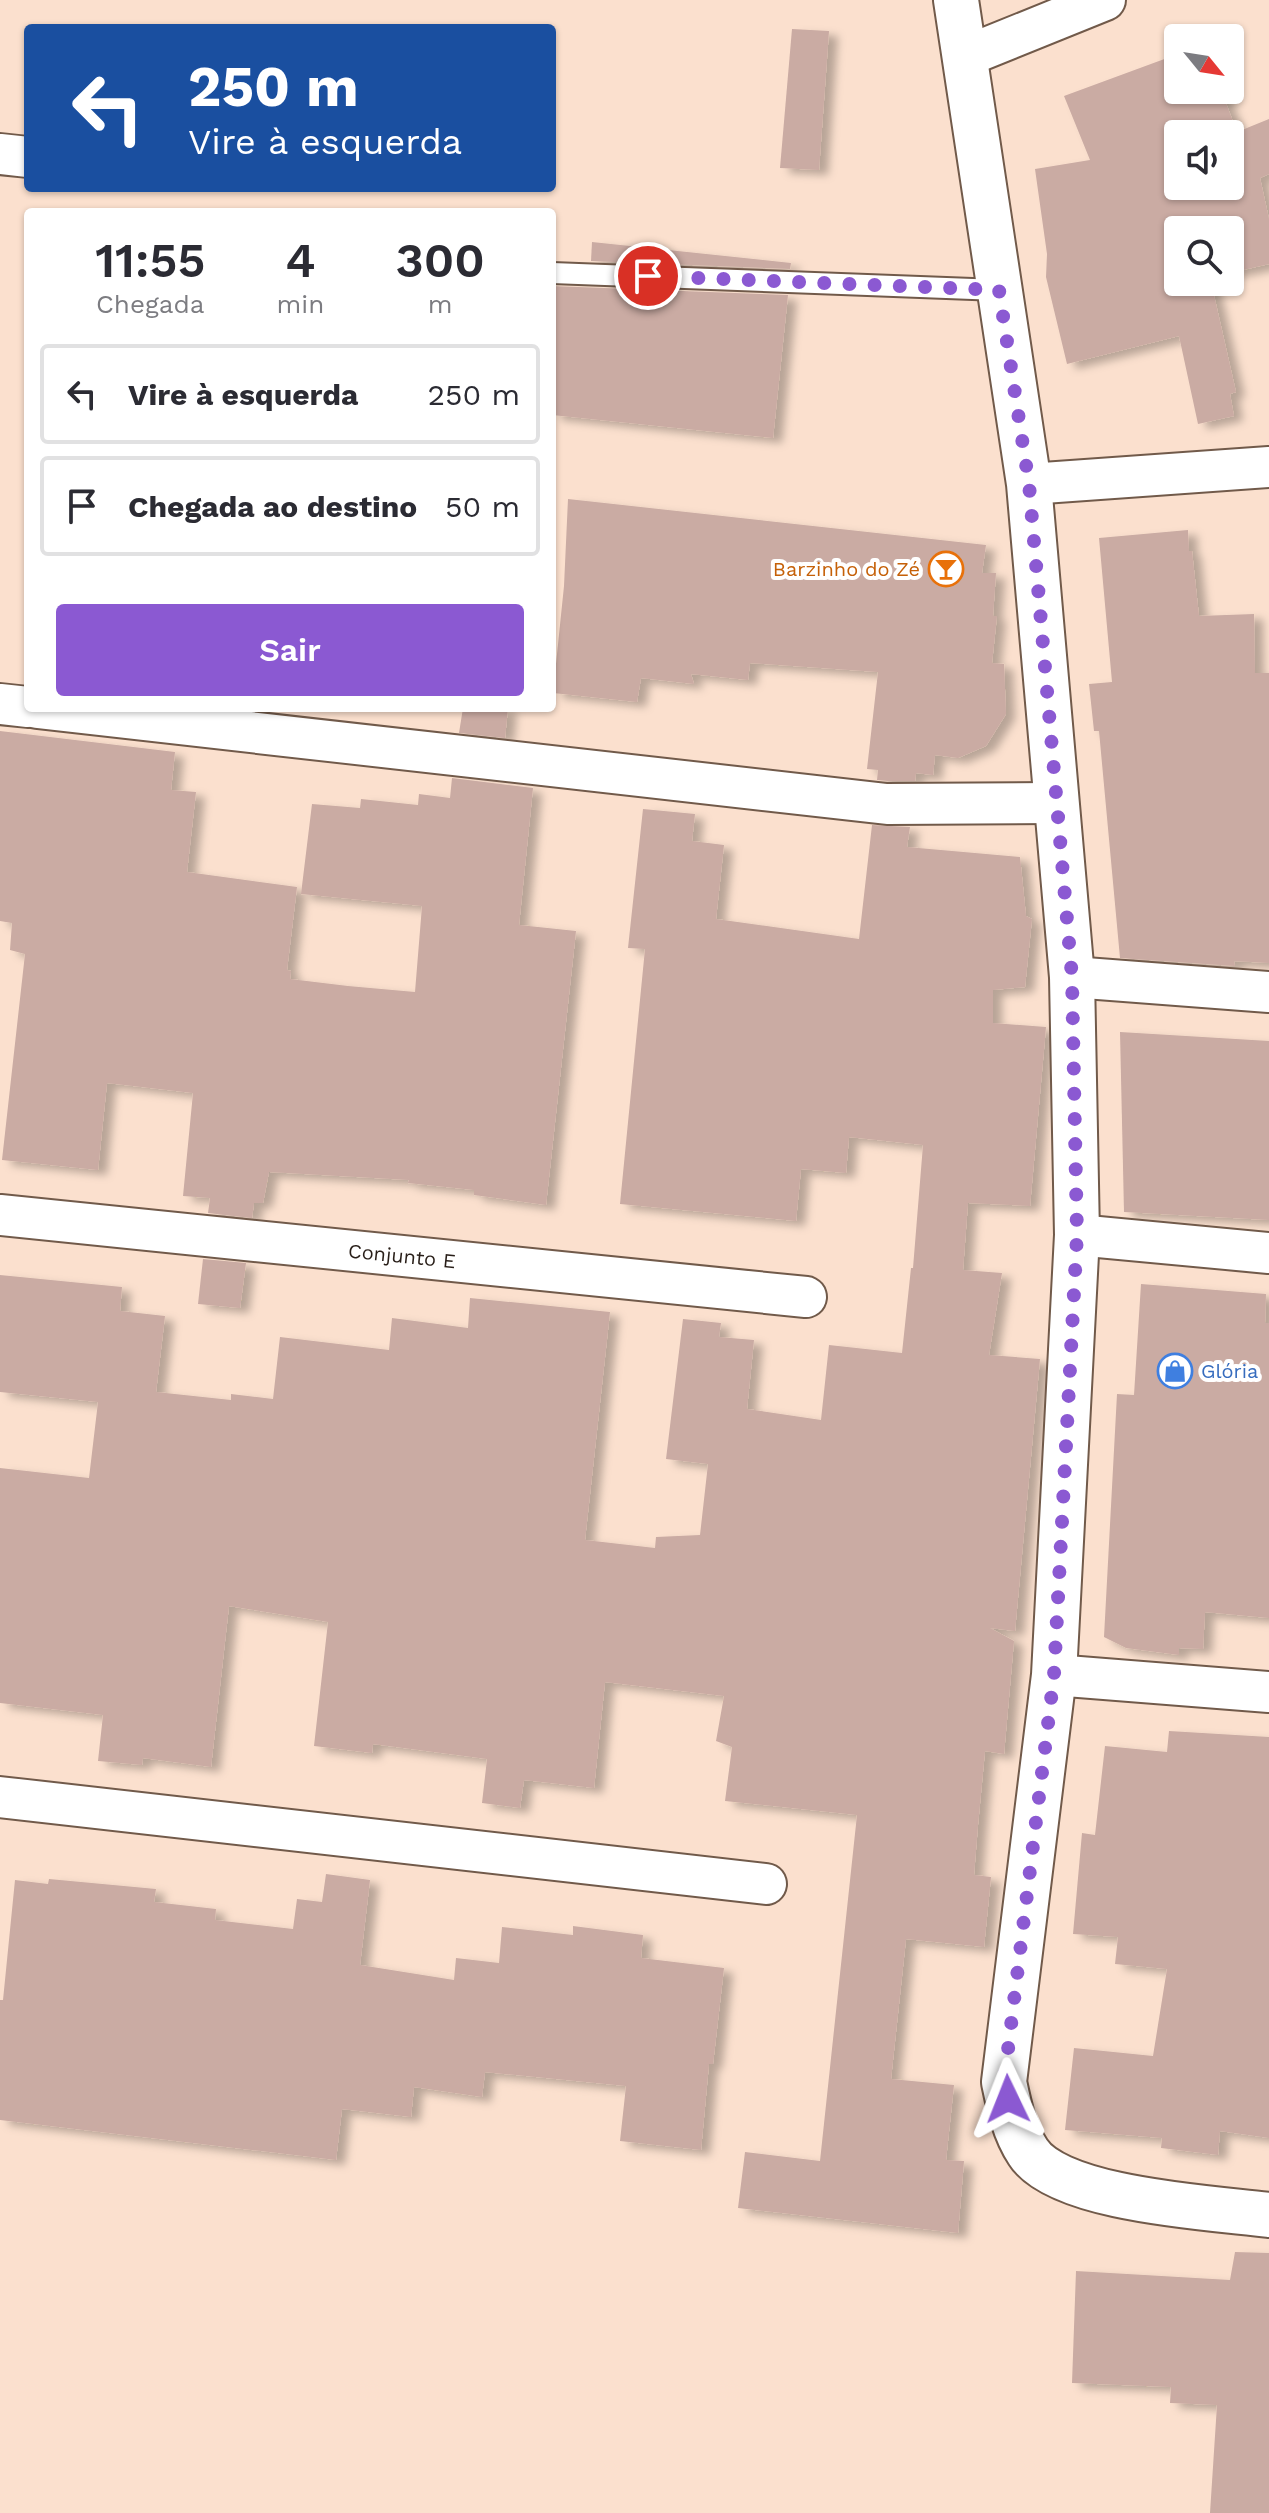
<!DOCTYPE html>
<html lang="pt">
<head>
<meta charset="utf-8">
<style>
  :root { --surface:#fff; --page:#f2f2f3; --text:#2b2b33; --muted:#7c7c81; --line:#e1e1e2; --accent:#8b59d2 }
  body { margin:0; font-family:"Work Sans",sans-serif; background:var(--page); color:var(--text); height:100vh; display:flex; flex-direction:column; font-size:30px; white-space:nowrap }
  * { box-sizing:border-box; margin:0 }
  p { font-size:26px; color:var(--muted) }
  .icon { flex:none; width:44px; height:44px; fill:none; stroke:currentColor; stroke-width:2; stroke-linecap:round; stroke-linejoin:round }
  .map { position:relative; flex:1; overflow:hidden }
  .side { position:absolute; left:24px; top:208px; width:532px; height:504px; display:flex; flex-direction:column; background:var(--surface); border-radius:8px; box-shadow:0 2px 6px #0004 }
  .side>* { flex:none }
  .top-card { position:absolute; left:24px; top:24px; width:532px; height:168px; border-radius:8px; box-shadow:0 2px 6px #0004; background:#1a4fa0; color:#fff; overflow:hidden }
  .needle { width:52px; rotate:120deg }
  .controls { position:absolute; left:1164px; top:24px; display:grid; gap:16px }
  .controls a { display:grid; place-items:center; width:80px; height:80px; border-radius:8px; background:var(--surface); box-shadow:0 2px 6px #0004; font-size:40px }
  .pin { position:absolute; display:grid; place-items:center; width:68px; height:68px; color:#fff; margin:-34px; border:4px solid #fff; border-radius:50%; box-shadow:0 2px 8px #0007 }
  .me { position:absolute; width:88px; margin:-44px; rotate:358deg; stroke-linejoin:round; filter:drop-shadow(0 0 6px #0008) }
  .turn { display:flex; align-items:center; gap:28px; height:168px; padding:0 32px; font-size:36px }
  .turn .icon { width:104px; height:104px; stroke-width:2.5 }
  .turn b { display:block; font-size:56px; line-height:68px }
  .eta { display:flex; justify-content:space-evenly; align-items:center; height:136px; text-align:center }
  .eta b { font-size:48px; font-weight:600; line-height:56px }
  .primary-button { display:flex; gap:16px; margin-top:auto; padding:16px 32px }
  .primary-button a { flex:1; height:92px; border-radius:8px; background:var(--accent); color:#fff; font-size:32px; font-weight:600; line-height:92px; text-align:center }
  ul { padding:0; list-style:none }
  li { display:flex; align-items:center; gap:24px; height:100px; margin:0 16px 12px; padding:0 16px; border:4px solid var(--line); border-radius:8px }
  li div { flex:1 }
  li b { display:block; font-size:30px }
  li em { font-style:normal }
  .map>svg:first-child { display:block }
  .building { fill:#caaba3; fill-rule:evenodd; filter:url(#shadow) }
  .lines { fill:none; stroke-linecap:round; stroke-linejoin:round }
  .lane-casing { stroke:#715a4a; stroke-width:24 }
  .street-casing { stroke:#715a4a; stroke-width:44 }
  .secondary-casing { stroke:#715a4a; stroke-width:48 }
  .lane { stroke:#fff; stroke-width:20 }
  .street { stroke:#fff; stroke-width:40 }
  .secondary { stroke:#fff; stroke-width:44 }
  .route { stroke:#8b59d2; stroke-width:14; stroke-dasharray:0 25.2 }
  .labels { text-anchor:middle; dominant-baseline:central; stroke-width:8; stroke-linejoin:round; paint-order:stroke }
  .food-label { font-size:20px; fill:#c56008; stroke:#fff; text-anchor:end }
  .street-label { font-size:20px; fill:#281e18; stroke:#fff }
  .shop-label { font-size:20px; fill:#366cbe; stroke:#fff; text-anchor:start }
</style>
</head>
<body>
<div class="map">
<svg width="1269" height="2513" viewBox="0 0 1269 2513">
  <defs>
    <filter id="shadow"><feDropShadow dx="9" dy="5" stdDeviation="4" flood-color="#0004"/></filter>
  </defs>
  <rect width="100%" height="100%" fill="#fbe0ce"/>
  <g class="building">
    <path d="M 792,29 L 829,31 L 819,170 L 780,168 Z"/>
    <path d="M 1178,54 L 1178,90 L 1221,90 L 1237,132 L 1269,119 L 1269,174 L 1260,178 L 1269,219 L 1269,264 L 1230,273 L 1230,230 L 1178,230 L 1178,282 L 1211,282 L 1236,392 L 1230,394 L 1234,416 L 1198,424 L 1179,336 L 1067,364 L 1046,277 L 1047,254 L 1035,169 L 1090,160 L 1064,96 ZM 1178,134 L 1230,134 L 1230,186 L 1178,186 Z"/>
    <path d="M 592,242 L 791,263 L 790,269 L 591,261 Z"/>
    <path d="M 552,286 L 788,295 L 773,438 L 552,415 Z"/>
    <path d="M 568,499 L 986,545 L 982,573 L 996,573 L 993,616 L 997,616 L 992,663 L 1004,664 L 1006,714 L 986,746 L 958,758 L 935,755 L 933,775 L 916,773 L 915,781 L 888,781 L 877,780 L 878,770 L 867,769 L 878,672 L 750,663 L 748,680 L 691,674 L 694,684 L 641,678 L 637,702 L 553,693 L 564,586 Z"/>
    <path d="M 1188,530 L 1189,551 L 1192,551 L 1199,616 L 1254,614 L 1255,673 L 1269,673 L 1269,963 L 1234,961 L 1235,966 L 1120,958 L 1099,731 L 1094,731 L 1089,684 L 1112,682 L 1099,538 Z"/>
    <path d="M 463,708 L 508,708 L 505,738 L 459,733 Z"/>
    <path d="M 0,731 L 175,752 L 171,790 L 196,792 L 187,872 L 297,887 L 287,970 L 291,971 L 290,979 L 348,986 L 415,992 L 422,906 L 301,894 L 312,804 L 360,808 L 361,799 L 418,805 L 419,794 L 450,798 L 452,778 L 533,788 L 519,925 L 576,931 L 546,1205 L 474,1195 L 474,1190 L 408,1183 L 409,1180 L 269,1172 L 263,1203 L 254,1203 L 252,1218 L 208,1213 L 210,1198 L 183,1196 L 193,1093 L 107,1083 L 98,1170 L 2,1160 L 25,954 L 10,950 L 12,923 L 0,921 Z"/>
    <path d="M 643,809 L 695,814 L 692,841 L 724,845 L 716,919 L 859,939 L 872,825 L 910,827 L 907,847 L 1020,857 L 1026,916 L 1032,919 L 1025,987 L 993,990 L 993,1023 L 1046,1027 L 1030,1206 L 968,1203 L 963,1270 L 1002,1273 L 989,1355 L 1040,1359 L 1015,1631 L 990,1628 L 1014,1641 L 1004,1754 L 985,1751 L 978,1825 L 974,1875 L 991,1877 L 984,1947 L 906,1939 L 891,2079 L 954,2085 L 946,2160 L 964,2161 L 958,2233 L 738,2208 L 745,2152 L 820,2161 L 857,1815 L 725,1801 L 732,1747 L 716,1741 L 724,1696 L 605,1682 L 594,1788 L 524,1780 L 520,1808 L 482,1803 L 487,1759 L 373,1744 L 372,1753 L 314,1746 L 328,1622 L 229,1606 L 211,1767 L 143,1758 L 142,1765 L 98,1761 L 103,1715 L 0,1703 L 0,1468 L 89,1478 L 98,1402 L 0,1392 L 0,1275 L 122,1287 L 120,1311 L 165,1316 L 156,1392 L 231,1400 L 231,1394 L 273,1399 L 280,1337 L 389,1350 L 392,1318 L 468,1328 L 470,1298 L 610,1312 L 585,1540 L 655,1548 L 656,1537 L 700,1535 L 708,1464 L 666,1459 L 683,1319 L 721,1323 L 719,1337 L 754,1340 L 747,1409 L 821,1420 L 829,1345 L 902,1353 L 911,1268 L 913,1268 L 923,1145 L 849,1137 L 846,1173 L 801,1169 L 796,1221 L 620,1204 L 645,949 L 628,948 Z"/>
    <path d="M 1120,1032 L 1269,1041 L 1269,1220 L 1124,1212 Z"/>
    <path d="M 203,1259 L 246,1263 L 240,1308 L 198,1304 Z"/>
    <path d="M 1141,1284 L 1266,1294 L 1265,1323 L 1269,1323 L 1269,1618 L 1205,1612 L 1203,1649 L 1179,1648 L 1179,1655 L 1126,1648 L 1104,1637 L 1117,1394 L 1134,1395 Z"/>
    <path d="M 1169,1731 L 1269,1737 L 1269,2138 L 1220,2131 L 1218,2155 L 1161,2148 L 1162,2138 L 1065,2130 L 1074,2048 L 1153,2056 L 1167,1969 L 1115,1964 L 1118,1937 L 1073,1934 L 1082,1833 L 1095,1835 L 1105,1746 L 1167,1752 Z"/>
    <path d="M 326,1874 L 370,1880 L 360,1965 L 454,1980 L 456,1958 L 499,1963 L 502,1927 L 573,1935 L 573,1926 L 643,1935 L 641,1958 L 724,1968 L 713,2064 L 709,2064 L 701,2150 L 620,2141 L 626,2086 L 485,2072 L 482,2097 L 414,2087 L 411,2117 L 342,2109 L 336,2160 L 0,2120 L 0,2000 L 3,2000 L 15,1880 L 48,1884 L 49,1879 L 156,1889 L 154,1902 L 216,1909 L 215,1920 L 293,1929 L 297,1899 L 322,1902 Z"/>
    <path d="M 1235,2252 L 1269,2253 L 1269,2513 L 1210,2513 L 1217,2405 L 1170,2403 L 1171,2387 L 1072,2383 L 1076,2271 L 1230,2280 Z"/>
  </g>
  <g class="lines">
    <g class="lane-casing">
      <path id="lane" d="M 552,273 L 999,290"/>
    </g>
    <g class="street-casing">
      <g id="street">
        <path d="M 964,57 L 1105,0"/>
        <path d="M 0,154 L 28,157"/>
        <path d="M 1029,484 L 1269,467"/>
        <path d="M 0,704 L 28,707"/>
        <path d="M 37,708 L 887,804 L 1055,803"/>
        <path d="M 1072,977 L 1269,992"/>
        <path id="s1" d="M 0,1215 L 806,1297"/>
        <path d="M 1077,1235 L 1269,1253"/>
        <path d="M 1054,1675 L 1269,1692"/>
        <path d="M 0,1797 L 766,1884"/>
      </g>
    </g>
    <g class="secondary-casing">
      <path id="secondary" d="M 956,0 L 1029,484 L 1072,977 L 1077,1235 L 1054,1675 L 1004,2082 C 1009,2106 1014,2131 1028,2152 C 1058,2200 1214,2208 1269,2215"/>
    </g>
    <use href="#lane" class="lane"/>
    <use href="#street" class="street"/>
    <use href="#secondary" class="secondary"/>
  </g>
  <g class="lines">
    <path class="route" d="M 648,276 L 999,290 L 1029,484 L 1072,977 L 1077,1235 L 1054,1675 L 1004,2082 L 1008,2099"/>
  </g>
  <defs>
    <g id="bar-ring" transform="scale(1.8)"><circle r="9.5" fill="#fff" stroke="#e8710a" stroke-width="1.5"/><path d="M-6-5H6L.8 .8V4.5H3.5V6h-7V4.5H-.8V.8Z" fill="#e8710a"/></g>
    <g id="shop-ring" transform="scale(1.8)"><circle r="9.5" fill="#fff" stroke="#3f7fe0" stroke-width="1.5"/><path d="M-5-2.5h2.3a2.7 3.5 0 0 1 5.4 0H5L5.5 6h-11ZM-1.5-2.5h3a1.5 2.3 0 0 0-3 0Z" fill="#3f7fe0"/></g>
  </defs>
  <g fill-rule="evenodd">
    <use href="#bar-ring" x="946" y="569"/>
    <use href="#shop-ring" x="1175" y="1371"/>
  </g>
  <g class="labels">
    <g class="food-label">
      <text x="920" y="569">Barzinho do Zé</text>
    </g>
    <g class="street-label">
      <text stroke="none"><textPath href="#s1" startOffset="404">Conjunto E</textPath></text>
    </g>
    <g class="shop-label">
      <text x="1201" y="1371">Glória</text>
    </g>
  </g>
</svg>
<div class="controls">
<a><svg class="needle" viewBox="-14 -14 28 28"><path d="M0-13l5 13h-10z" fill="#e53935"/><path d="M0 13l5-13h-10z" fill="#7c7c81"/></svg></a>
<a><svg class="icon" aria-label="sound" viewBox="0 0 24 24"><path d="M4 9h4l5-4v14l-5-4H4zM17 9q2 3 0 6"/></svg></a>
<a><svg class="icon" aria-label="search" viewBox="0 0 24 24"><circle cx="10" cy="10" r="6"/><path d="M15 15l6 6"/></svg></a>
</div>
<div class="pin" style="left:648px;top:276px;background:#d93025"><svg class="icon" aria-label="arrive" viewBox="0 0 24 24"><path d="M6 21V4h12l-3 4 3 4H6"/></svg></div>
<svg class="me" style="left:1008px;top:2099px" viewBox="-20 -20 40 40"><path d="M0-17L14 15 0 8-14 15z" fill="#8b59d2" stroke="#fff" stroke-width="4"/></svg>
<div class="top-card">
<div class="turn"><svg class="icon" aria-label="left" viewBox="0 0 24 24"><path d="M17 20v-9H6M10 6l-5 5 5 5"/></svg><div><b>250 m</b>Vire à esquerda</div></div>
</div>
<section class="side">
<div class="eta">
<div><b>11:55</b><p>Chegada</p></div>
<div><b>4</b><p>min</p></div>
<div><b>300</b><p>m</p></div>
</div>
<ul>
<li><svg class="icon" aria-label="left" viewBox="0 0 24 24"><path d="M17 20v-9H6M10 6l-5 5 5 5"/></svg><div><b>Vire à esquerda</b></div><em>250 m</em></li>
<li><svg class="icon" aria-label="arrive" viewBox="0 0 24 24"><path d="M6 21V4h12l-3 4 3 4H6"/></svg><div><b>Chegada ao destino</b></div><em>50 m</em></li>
</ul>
<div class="primary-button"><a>Sair</a></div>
</section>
</div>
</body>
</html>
